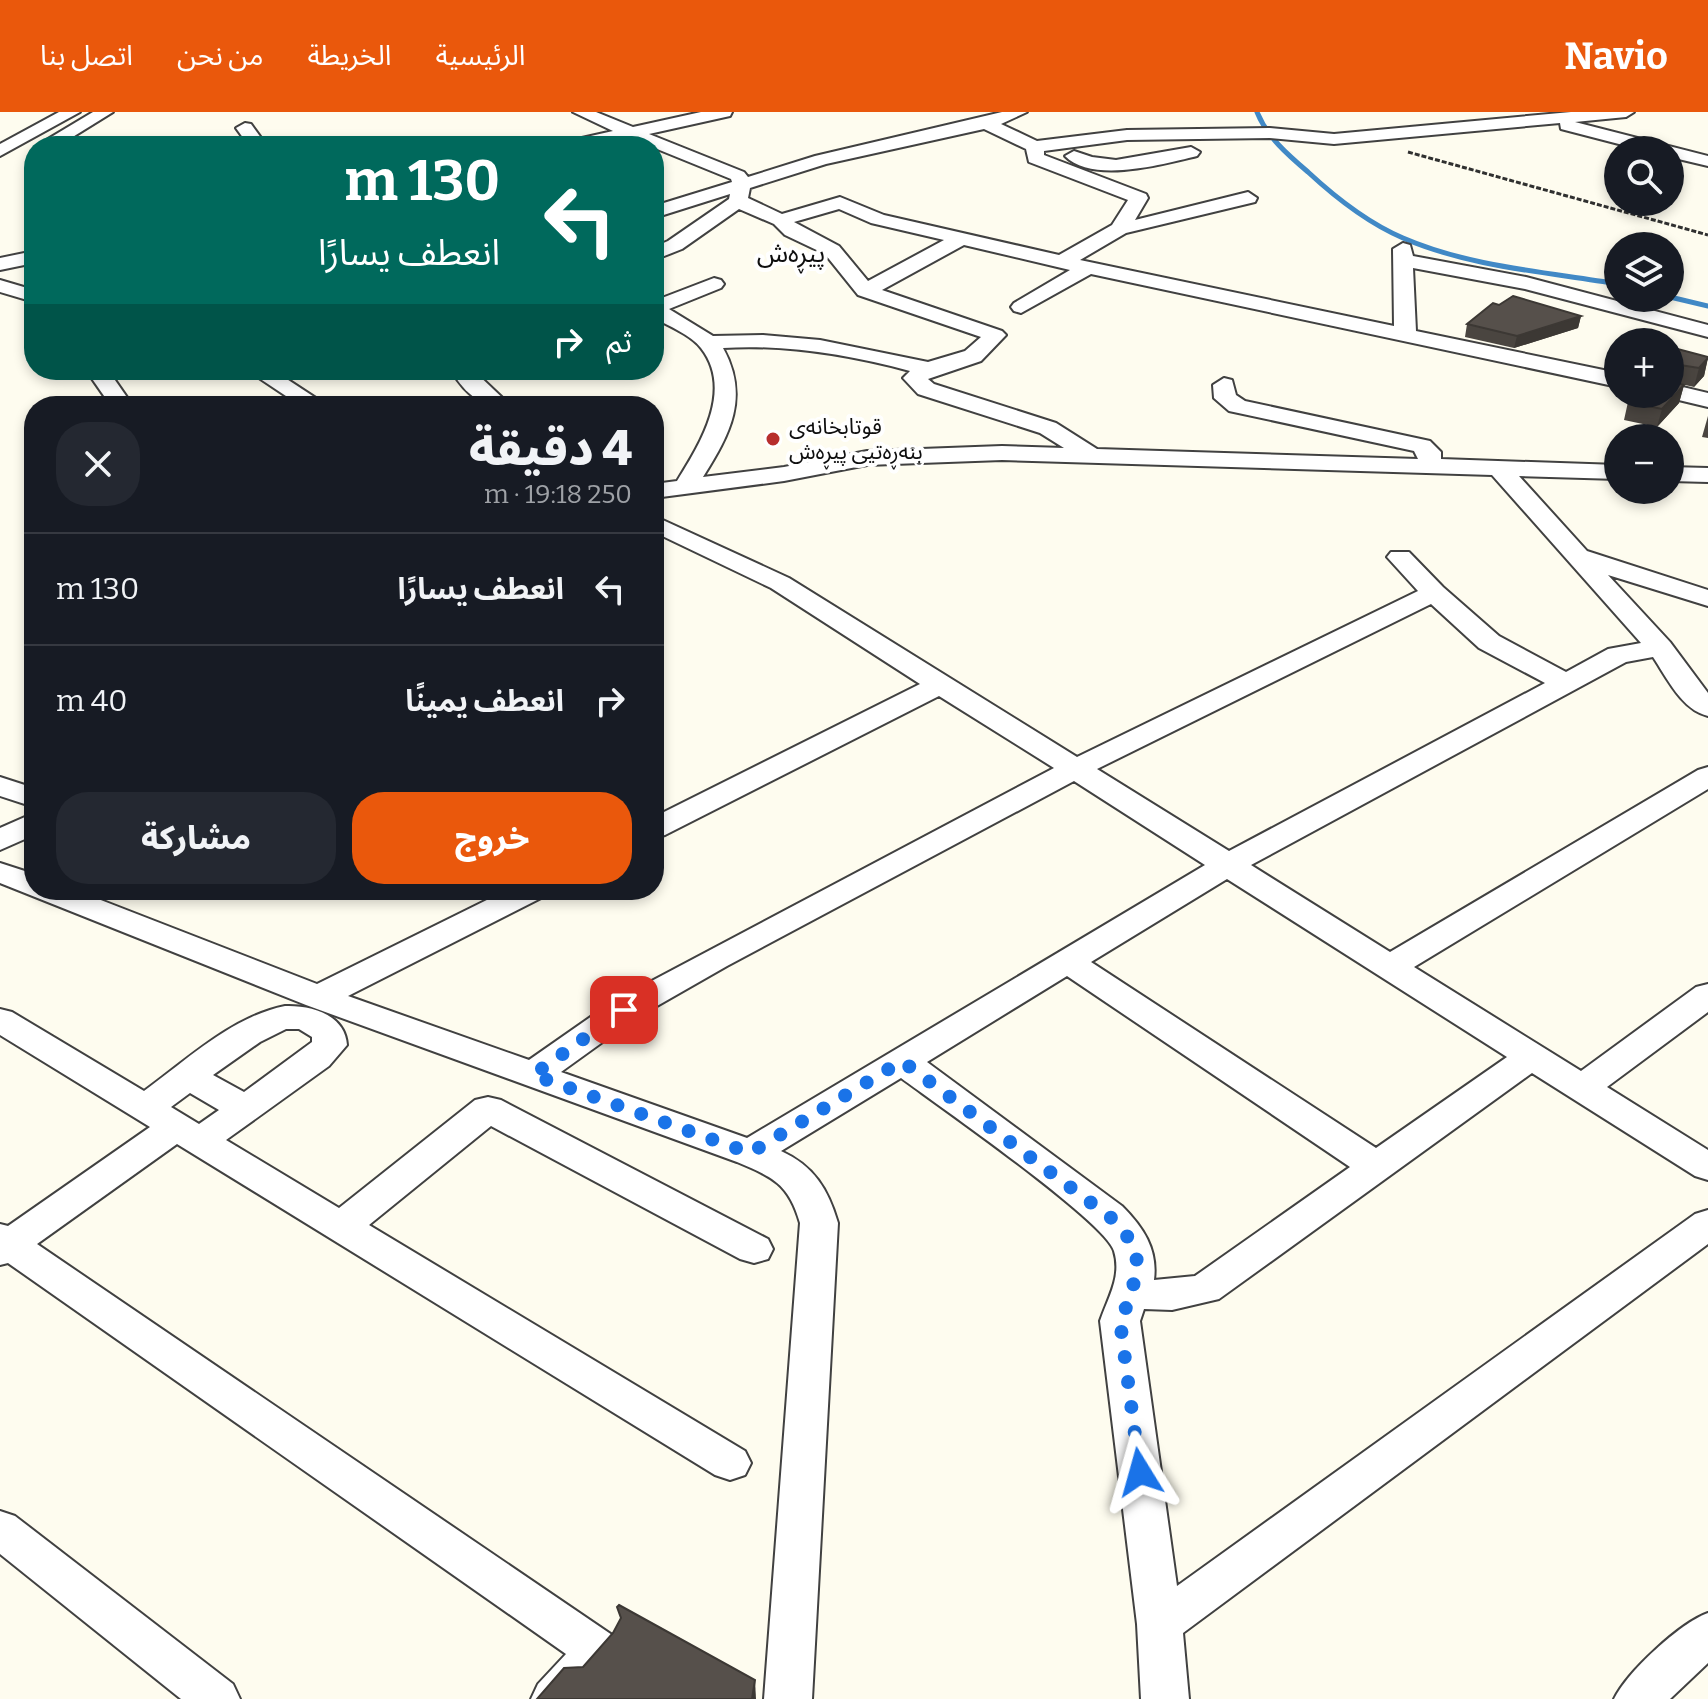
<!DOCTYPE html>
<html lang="ar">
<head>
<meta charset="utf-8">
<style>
  :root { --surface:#171b24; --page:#242831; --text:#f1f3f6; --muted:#9ea1a6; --line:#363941; --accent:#ea580c }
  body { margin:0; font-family:Bitter,"Noto Sans Arabic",serif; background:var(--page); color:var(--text); direction:rtl; height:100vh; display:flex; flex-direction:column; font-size:30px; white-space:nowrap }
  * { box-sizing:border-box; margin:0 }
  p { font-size:26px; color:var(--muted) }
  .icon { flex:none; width:44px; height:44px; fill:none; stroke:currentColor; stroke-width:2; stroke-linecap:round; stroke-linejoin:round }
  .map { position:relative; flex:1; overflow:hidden; direction:ltr }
  .drawer { position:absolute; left:24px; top:284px; width:640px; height:504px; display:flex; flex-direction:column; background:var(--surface); border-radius:32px; box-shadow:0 4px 12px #0003; direction:rtl }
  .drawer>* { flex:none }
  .guide { position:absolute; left:24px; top:24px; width:640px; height:244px; border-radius:32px; box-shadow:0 4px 12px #0003; direction:rtl; background:#00695c; color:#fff; overflow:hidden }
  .fabs { position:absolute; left:1604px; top:24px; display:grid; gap:16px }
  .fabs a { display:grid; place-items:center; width:80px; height:80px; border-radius:50%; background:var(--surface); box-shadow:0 4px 12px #0003; font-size:40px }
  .pin { position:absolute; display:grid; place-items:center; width:68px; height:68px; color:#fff; margin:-34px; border-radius:16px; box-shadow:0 4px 12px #0006 }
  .me { position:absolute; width:88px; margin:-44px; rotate:352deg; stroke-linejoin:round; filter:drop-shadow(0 0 6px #0008) }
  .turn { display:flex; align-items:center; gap:28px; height:168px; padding:0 32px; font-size:36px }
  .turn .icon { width:104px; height:104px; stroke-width:2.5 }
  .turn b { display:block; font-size:56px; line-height:68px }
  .then { display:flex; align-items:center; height:76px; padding:0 32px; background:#0003; gap:16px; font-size:30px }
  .round { display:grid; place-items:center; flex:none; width:84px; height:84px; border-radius:32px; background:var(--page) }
  .overview { display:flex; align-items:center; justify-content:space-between; height:136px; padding:0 32px }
  h1 { font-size:48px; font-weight:800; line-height:60px }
  .cta { display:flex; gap:16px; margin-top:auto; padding:16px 32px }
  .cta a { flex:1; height:92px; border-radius:32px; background:var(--accent); color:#fff; font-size:32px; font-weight:800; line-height:92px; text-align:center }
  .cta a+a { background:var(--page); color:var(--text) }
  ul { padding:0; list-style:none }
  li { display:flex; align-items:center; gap:24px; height:112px; padding:0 32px; border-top:2px solid var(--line) }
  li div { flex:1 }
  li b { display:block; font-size:30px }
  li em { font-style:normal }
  header { display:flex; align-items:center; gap:48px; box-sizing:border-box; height:112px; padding:0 40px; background:var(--accent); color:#fff }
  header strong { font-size:38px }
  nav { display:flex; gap:44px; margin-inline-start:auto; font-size:28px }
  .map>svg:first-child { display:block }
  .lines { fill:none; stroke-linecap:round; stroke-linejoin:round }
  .stream { stroke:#4189c6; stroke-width:5 }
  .minor-casing { stroke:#414141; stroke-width:4 }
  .path { stroke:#303030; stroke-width:3; stroke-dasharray:5 2; stroke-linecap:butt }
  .minor { fill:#fff; fill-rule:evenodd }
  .wall { fill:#4a4540 }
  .shaded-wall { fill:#3c3834 }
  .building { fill:#56504b; stroke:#3c3834; stroke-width:2 }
  .route { stroke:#1a73e8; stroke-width:14; stroke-dasharray:0 25.2 }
  .poi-dot { fill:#b72e2d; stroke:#fff; stroke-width:3 }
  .labels { text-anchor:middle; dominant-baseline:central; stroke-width:8; stroke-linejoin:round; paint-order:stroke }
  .far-poi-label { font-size:22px; fill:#0e0e0e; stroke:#fff; text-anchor:start }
  .far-quarter-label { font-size:26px; fill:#0e0e0e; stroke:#fff }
</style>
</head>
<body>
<header>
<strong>Navio</strong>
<nav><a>الرئيسية</a><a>الخريطة</a><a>من نحن</a><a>اتصل بنا</a></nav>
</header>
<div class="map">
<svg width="1708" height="1587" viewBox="0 0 1708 1587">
  <rect width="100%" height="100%" fill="#fefcef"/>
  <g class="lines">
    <g class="stream">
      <path d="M 1257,0 C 1267,25 1288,43 1308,60 C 1336,86 1368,111 1403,126 C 1470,155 1547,160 1618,172"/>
      <path d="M 1670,185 L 1708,194"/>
    </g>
    <g class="minor-casing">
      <g id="minor">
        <path d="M 59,0 L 80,0 L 0,44 L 0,32 Z"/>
        <path d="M 93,0 L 113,0 L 63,31 L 57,32 L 48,27 Z"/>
        <path d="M 573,0 L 596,0 L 633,15 L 701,0 L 732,0 L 730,4 L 649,22 L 744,60 L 748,65 L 815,44 L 1002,0 L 1027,0 L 1001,12 L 1037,29 L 1127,18 L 1270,16 L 1334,22 L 1571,0 L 1634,0 L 1626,5 L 1575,10 L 1708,44 L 1708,54 L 1670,45 L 1670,38 L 1642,38 L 1561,17 L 1560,11 L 1334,32 L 1270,26 L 1127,28 L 1044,39 L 1044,43 L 1146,82 L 1148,86 L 1135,108 L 1248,80 L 1257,86 L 1255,90 L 1126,121 L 1080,148 L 1394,214 L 1393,137 L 1403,131 L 1410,133 L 1413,144 L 1526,165 L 1708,213 L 1708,225 L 1525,177 L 1413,156 L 1416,219 L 1618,261 L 1618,275 L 1091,162 L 1021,201 L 1014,199 L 1011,195 L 1014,191 L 1070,158 L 964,133 L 882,178 L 1002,219 L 1006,223 L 981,249 L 928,267 L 934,272 L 1056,311 L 1097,337 L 1418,347 L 1414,339 L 1229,299 L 1214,286 L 1213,273 L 1224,266 L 1232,268 L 1236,283 L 1245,289 L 1430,329 L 1441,340 L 1441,347 L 1618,353 L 1618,367 L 1519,364 L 1587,439 L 1708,478 L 1708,494 L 1608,463 L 1670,530 L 1708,581 L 1708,604 C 1682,598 1667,566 1653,545 L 1626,550 L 1251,753 L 1390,840 L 1698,658 L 1708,655 L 1708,677 L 1414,855 L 1581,959 L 1696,875 L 1708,872 L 1708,900 L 1607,975 L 1708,1038 L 1708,1068 L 1695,1064 L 1532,961 L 1219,1187 L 1172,1198 L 1144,1197 L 1140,1209 L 1177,1474 L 1695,1102 L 1708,1098 L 1708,1132 L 1183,1521 L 1189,1587 L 1141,1587 L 1137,1512 L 1100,1209 C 1108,1185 1122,1165 1114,1139 C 1106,1110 935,991 901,966 L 781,1039 C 814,1054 828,1077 838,1111 L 812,1587 L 764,1587 L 800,1111 C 789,1072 773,1065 737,1050 L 306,893 L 0,771 L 0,751 L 34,762 L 34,778 L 75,778 L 317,872 L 507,778 L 548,778 L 543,785 L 348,884 L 529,948 L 612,890 L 1054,656 L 939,584 L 665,723 L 654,726 L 654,705 L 920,572 L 771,476 L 654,420 L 654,404 L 789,466 L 1077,645 L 1418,479 L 1387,445 L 1391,440 L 1409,440 L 1443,475 L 1499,524 L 1566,560 L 1608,537 L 1641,531 L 1492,363 L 1002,348 L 867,353 L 784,369 L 654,386 L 654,372 L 677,369 C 700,332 734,278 701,236 C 691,223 669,214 654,206 L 654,189 L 714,166 L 721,168 L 724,172 L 721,176 L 669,197 L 713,224 L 763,223 L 820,228 L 928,250 L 965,239 L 981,225 L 858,183 L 825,142 L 785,123 L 774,112 L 739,97 L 682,137 L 654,148 L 654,135 L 668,129 L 729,87 L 730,82 L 654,106 L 654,94 L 732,70 L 731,67 L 630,26 L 594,34 L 561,34 L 564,30 L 613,19 ZM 984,17 L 1026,37 L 1029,50 L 1128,88 L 1112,113 L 1059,143 L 884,103 L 840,85 L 782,102 L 748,86 L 750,76 L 826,52 ZM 839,97 L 871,111 L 944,128 L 868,169 L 839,134 L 794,110 ZM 723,236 C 785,232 850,243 910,259 L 903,266 L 918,282 L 1040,321 L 1064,336 L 1002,334 L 867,339 L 784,355 L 703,365 C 730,322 750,285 723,236 ZM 1431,492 L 1479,536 L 1545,571 L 1229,739 L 1097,657 ZM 1074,669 L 1205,753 L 747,1026 L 561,960 L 636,906 L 727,854 ZM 1227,767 L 1507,945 L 1376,1036 L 1091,850 ZM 1067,864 L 1350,1055 L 1195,1164 L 1154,1168 C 1158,1137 1143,1115 1122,1094 L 927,950 Z"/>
        <path d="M 245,11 L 251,12 L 267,34 L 249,34 L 236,16 Z"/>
        <path d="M 1191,35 L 1200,40 L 1197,44 C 1164,52 1092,72 1065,44 L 1074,39 L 1092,45 L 1116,48 Z"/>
        <path d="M 34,139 L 34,151 L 0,158 L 0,146 Z"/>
        <path d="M 0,168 L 34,178 L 34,190 L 0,180 Z"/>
        <path d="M 86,258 L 108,258 L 133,294 L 111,294 Z"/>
        <path d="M 247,258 L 273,258 L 328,294 L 301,294 Z"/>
        <path d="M 451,258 L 473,258 L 511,294 C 481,294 467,285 451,258 Z"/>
        <path d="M 1670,272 L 1708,281 L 1708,295 L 1662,284 L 1670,282 Z"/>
        <path d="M 1670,355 L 1708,356 L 1708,370 L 1670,369 Z"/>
        <path d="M 0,665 L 34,676 L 34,695 L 0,684 Z"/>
        <path d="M 34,701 L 34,723 L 0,738 L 0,716 Z"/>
        <path d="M 285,894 C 312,893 345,903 347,933 L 329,954 L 226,1028 L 339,1096 L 475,988 L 488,985 L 501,988 L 768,1127 L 773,1137 L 768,1147 L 754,1151 L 740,1147 L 491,1014 L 369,1113 L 745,1339 L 751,1351 L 745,1363 L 730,1368 L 715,1363 L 177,1032 L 37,1132 L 615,1525 L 622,1539 L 615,1553 L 585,1587 L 531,1587 L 538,1572 L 566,1542 L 8,1151 L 0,1153 L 0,1112 L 8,1114 L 150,1015 L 0,923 L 0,897 L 12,900 L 144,979 C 187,948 231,905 285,894 ZM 286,917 L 299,917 L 312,925 L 312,930 L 244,980 L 213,963 L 260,930 ZM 190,981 L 219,998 L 199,1012 L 171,995 Z"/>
        <path d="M 0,1399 L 15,1404 L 233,1572 L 240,1587 L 181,1587 L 0,1442 Z"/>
        <path d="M 1708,1501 L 1708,1551 L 1670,1587 L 1614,1587 C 1627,1560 1680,1511 1708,1501 Z"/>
      </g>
    </g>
    <path class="path" d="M 1408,40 L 1708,123"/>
    <use href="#minor" class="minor"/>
  </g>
  <g class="wall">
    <path d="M 1499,193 L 1581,204 L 1578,216 L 1514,236 L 1465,225 L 1467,212 Z"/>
    <path d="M 1670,235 L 1708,245 L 1704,264 L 1694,275 L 1681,272 L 1684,273 L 1679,291 L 1657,315 L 1624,308 L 1628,290 L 1670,282 Z"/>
    <path d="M 1708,304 L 1708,326 L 1702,325 Z"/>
  </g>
  <g class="shaded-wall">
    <path d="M 1581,204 L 1578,216 L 1514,236 L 1517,224 Z"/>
    <path d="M 1708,246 L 1704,264 L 1694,275 L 1699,256 Z"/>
    <path d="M 1684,273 L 1679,291 L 1657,315 L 1662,297 Z"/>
    <path d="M 755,1568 L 756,1587 L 752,1587 Z"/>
  </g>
  <g class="building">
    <path d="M 1513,184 L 1581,204 L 1517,224 L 1467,212 L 1493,191 L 1499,193 Z"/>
    <path d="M 1670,235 L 1708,245 L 1708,246 L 1699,256 L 1673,252 L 1672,262 L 1670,263 Z"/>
    <path d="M 1670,269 L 1684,273 L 1662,297 L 1628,290 L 1633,282 L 1670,282 Z"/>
    <path d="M 619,1493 L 755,1568 L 752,1587 L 537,1587 L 564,1556 L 583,1555 L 613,1521 L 621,1506 L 617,1495 Z"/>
  </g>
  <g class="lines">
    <path class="route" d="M 624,898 L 533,963 L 750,1041 L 902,949 L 1118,1111 L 1133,1133 L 1137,1149 L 1132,1182 L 1120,1209 L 1140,1360"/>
  </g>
  <circle class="poi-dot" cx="773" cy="327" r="8"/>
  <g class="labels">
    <g class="far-poi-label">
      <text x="789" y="314">قوتابخانەی<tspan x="789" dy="25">بنەڕەتیی پیڕەش</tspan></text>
    </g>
    <g class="far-quarter-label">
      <text x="791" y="141">پیڕەش</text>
    </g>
  </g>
</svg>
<div class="fabs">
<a><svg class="icon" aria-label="search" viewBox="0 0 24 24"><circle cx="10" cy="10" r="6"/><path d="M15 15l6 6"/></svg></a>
<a><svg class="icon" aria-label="layers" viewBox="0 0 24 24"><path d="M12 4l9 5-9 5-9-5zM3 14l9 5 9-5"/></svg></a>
<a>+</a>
<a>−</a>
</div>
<div class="pin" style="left:624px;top:898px;background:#d93025"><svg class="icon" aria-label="arrive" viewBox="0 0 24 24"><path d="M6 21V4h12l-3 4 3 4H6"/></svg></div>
<svg class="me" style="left:1140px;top:1360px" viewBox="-20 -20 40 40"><path d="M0-17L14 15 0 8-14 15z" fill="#1a73e8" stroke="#fff" stroke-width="4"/></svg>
<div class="guide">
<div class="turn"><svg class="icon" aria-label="left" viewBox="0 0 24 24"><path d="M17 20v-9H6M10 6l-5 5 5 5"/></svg><div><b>130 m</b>انعطف يسارًا</div></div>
<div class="then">ثم<svg class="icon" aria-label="right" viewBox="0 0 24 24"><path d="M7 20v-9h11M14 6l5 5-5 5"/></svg></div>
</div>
<section class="drawer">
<div class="overview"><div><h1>4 دقيقة</h1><p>250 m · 19:18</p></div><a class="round"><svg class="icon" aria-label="close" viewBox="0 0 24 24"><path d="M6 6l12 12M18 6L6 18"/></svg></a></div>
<ul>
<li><svg class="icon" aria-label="left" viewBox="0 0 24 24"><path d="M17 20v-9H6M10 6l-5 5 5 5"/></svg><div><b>انعطف يسارًا</b></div><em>130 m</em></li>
<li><svg class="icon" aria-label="right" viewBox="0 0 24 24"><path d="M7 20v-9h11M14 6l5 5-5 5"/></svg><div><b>انعطف يمينًا</b></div><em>40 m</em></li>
</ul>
<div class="cta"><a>خروج</a><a>مشاركة</a></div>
</section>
</div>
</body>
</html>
